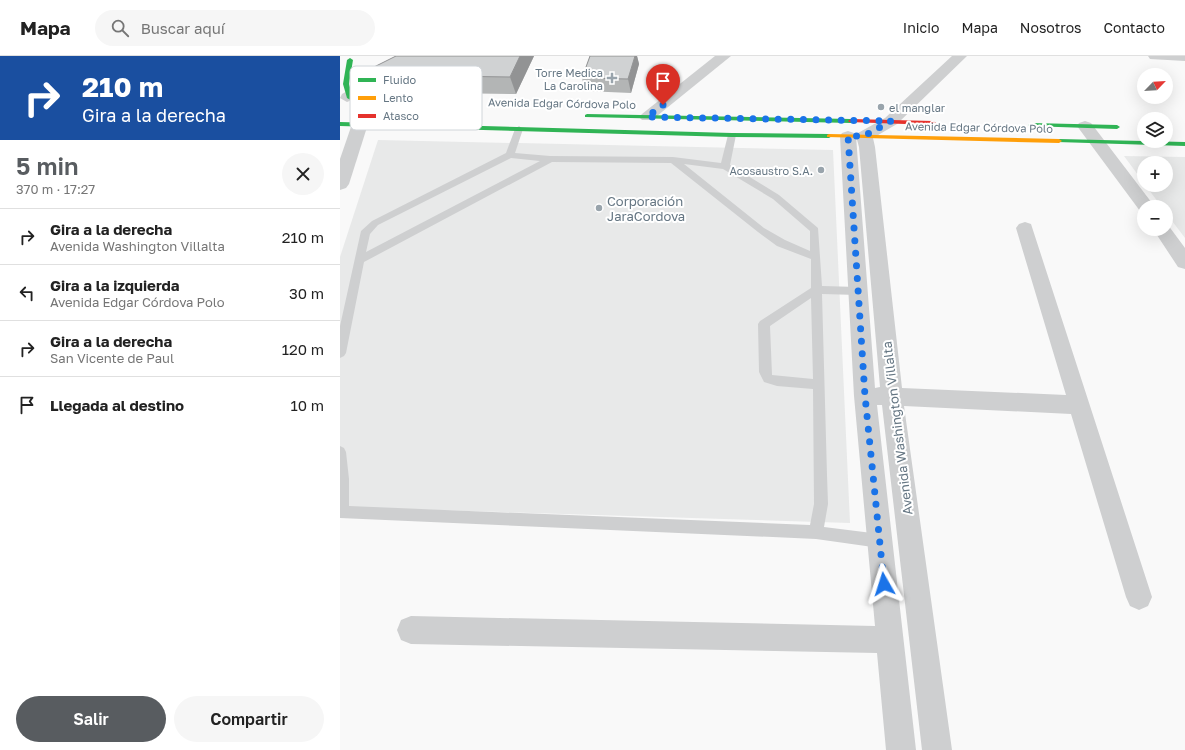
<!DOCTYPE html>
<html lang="es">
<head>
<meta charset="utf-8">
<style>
  :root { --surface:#fff; --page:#f6f6f6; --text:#222; --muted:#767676; --line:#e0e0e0; --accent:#585c60 }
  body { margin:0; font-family:"Golos Text",sans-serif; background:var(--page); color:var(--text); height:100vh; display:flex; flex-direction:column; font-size:15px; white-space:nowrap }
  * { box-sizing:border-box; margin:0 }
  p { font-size:13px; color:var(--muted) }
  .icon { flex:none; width:22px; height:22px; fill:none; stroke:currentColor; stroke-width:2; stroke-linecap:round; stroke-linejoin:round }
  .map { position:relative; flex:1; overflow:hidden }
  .details { display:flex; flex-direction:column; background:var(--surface); width:340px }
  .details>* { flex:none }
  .guide { background:#1a4fa0; color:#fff; overflow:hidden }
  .needle { width:26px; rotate:65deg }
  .fabs { position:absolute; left:797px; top:12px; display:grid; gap:8px }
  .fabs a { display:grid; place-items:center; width:36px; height:36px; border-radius:50%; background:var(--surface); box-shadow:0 4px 16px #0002; font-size:20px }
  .pin { position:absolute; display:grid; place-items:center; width:34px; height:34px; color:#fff; margin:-41px -17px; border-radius:50% 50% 50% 0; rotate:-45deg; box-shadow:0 0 4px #0007 }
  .pin .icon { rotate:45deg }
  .me { position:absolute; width:44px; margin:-22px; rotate:354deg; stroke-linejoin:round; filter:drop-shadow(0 0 3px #0008) }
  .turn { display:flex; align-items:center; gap:14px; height:84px; padding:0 16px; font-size:18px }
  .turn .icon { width:52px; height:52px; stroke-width:2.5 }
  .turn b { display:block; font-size:28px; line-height:34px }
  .round { display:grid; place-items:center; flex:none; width:42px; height:42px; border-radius:21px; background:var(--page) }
  .summary { display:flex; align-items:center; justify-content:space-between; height:68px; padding:0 16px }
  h1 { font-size:24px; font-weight:600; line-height:30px; color:var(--accent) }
  .cta { display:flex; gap:8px; margin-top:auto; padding:8px 16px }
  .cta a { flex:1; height:46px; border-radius:24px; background:var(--accent); color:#fff; font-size:16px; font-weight:600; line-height:46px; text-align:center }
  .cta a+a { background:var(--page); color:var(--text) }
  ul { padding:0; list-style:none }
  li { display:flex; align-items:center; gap:12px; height:56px; padding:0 16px; border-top:1px solid var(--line) }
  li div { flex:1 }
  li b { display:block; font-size:15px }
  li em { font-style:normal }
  header { display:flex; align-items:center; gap:24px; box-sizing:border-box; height:56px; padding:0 20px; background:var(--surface); border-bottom:1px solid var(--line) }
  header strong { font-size:19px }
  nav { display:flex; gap:22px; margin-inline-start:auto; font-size:14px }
  .search { width:280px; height:36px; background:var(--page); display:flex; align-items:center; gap:10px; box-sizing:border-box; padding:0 14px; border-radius:22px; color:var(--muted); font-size:15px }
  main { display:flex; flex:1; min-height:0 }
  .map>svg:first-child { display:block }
  .built { fill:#e8e9e9 }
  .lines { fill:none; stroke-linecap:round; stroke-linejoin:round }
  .lane { fill:#cecfd0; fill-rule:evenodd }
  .street { fill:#cecfd0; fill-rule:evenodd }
  .fast { fill:#30b455; fill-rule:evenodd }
  .slow { fill:#ff9f0a; fill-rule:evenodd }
  .jam { fill:#e5322d; fill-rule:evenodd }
  .wall { fill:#b3b5b5 }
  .shaded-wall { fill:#929394 }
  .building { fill:#d0d2d3; stroke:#929394 }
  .route { stroke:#1a73e8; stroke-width:7; stroke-dasharray:0 12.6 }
  .poi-dot { fill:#99a4ac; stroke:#fff; stroke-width:1.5 }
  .labels { text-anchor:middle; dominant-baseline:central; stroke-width:4; stroke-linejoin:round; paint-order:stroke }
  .far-poi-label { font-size:11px; fill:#657683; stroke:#fff; text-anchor:end }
  .far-street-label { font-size:11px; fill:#657683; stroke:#fff }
  .poi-label { font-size:13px; fill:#657683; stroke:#fff; text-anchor:start }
  .street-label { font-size:13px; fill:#657683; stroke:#fff }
  .key { fill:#fff; stroke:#d1d6da; stroke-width:1 }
  .key-label { font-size:11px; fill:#657683 }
</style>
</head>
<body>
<header>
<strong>Mapa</strong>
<div class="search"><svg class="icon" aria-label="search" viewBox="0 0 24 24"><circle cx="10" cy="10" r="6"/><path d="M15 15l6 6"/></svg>Buscar aquí</div>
<nav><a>Inicio</a><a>Mapa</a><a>Nosotros</a><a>Contacto</a></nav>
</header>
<main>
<section class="details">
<div class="guide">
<div class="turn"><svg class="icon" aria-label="right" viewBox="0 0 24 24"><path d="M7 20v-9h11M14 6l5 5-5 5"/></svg><div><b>210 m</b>Gira a la derecha</div></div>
</div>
<div class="summary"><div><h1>5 min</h1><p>370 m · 17:27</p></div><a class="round"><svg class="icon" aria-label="close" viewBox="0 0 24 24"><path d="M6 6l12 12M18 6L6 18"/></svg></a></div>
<ul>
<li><svg class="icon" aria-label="right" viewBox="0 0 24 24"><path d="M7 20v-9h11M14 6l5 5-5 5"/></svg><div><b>Gira a la derecha</b><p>Avenida Washington Villalta</p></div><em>210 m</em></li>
<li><svg class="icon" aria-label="left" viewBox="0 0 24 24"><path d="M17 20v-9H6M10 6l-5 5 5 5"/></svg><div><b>Gira a la izquierda</b><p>Avenida Edgar Córdova Polo</p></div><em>30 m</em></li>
<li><svg class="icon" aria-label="right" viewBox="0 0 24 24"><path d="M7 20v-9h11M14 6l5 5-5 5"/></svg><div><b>Gira a la derecha</b><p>San Vicente de Paul</p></div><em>120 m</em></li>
<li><svg class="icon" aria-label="arrive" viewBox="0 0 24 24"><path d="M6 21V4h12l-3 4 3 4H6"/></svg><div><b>Llegada al destino</b></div><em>10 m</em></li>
</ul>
<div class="cta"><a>Salir</a><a>Compartir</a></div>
</section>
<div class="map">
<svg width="845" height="694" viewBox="0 0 845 694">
  <rect width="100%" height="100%" fill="#f9f9f9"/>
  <g class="built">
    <path d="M 38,84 L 493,94 L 510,467 L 0,451 L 0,201 Z"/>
    <path d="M 784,100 L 845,101 L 845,182 L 826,157 L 826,151 L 822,151 L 805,129 L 826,129 L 826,107 L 804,107 L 804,127 Z"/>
  </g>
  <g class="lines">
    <path class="lane" d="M 179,70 L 183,73 L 175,97 L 210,100 L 333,101 L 381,107 L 388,79 L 389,77 L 395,77 L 396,79 L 390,109 L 439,139 L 478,172 L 482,230 L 518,231 L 523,235 L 518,239 L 482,238 L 487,419 L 488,448 L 484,471 L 540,478 L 545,480 L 547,485 L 545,490 L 540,492 L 476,483 L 0,462 L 0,390 L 4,392 L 6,396 L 9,423 L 9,450 L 470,469 L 474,448 L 473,333 L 437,330 L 424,326 L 419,316 L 418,268 L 420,265 L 471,232 L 471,203 L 437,190 L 418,176 L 331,107 L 212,106 L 24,206 L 6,297 L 4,300 L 0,302 L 0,270 L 21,175 L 32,165 L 166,97 L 175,73 ZM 171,102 L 200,105 L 26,196 L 30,178 L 38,169 ZM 344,108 L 383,113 L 433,143 L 470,175 L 470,195 L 445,184 L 424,172 ZM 471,242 L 473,323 L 432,319 L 430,270 Z"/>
    <g class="street">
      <path d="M 71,0 L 89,0 L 87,3 L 12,44 L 7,46 L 0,42 L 2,38 Z"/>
      <path d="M 375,0 L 391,0 L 312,64 L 302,64 L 299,61 L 302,58 Z"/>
      <path d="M 612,0 L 627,0 L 557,68 L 533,82 L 535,91 L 562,332 L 726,339 L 676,172 L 679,168 L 685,166 L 691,168 L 812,541 L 808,550 L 799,554 L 790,550 L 786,541 L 731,358 L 564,350 L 612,694 L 582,694 L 542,349 L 537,349 L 576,694 L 546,694 L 537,597 L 71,588 L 61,584 L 57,574 L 61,564 L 71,560 L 535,570 L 514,340 L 500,80 L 502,77 L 508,75 L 514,77 L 516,80 L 535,332 L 540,331 L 519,91 L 516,80 L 518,77 L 545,62 Z"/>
      <path d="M 808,0 L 845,0 L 845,5 L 810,3 Z"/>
      <path d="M 20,63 L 26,65 L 28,68 L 9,128 L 6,132 L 0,134 L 0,103 L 12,68 L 14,65 Z"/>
      <path d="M 745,65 L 751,67 L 815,151 L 804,151 L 804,156 L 800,155 L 737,70 L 739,67 Z"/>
      <path d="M 826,168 L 828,169 L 845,192 L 845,213 L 838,211 L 813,173 L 826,173 Z"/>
    </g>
    <g class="fast">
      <path d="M 10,2 L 13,4 L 9,28 L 13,41 L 25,48 L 47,54 L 47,56 L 21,50 L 7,42 L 3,28 L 7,4 Z"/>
      <path d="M 247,58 L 511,63 L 514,65 L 511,67 L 245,61 L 245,59 Z"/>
      <path d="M 0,66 L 392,77 L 489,78 L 492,80 L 489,82 L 392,81 L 0,70 Z"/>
      <path d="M 691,67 L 777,69 L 780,71 L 777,73 L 689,70 L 688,69 Z"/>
      <path d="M 719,83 L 845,86 L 845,90 L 717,86 L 716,85 Z"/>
    </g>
    <path class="slow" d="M 489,78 L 719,83 L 722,85 L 719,87 L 487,81 L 487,79 Z"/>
    <path class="jam" d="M 511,63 L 593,65 L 596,67 L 593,69 L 509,66 L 508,65 Z"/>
  </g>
  <g class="wall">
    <path d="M 56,0 L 194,0 L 176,38 L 38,36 L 29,19 Z"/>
    <path d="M 250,0 L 297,0 L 299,8 L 291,37 L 245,35 L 242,22 Z"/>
  </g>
  <g class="shaded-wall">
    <path d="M 180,0 L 194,0 L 176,38 L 170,21 Z"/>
    <path d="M 295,0 L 297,0 L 299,8 L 291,37 L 288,23 Z"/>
  </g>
  <g class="building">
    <path d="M 56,0 L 180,0 L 170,21 L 29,19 L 30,13 Z"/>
    <path d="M 250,0 L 295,0 L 288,23 L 242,22 Z"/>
  </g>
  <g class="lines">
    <path class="route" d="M 323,49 L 307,61 L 551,65 L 524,80 L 508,80 L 525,340 L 544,528"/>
  </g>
  <g class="poi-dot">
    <path d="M270 16h4v4h4v4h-4v4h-4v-4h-4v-4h4z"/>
    <circle cx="541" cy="51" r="4"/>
    <circle cx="481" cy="114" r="4"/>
    <circle cx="259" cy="152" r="4"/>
  </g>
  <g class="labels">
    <g class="far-poi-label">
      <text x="263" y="16">Torre Medica<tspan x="263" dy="13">La Carolina</tspan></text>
      <text x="549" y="51" text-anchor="start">el manglar</text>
      <text x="473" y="114">Acosaustro S.A.</text>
    </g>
    <g class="far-street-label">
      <text transform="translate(222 47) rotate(1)">Avenida Edgar Córdova Polo</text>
      <text transform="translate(639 71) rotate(1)">Avenida Edgar Córdova Polo</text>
    </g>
    <g class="poi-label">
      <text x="267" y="145">Corporación<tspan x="267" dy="15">JaraCordova</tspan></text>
    </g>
    <g class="street-label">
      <text transform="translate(557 372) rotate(-97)">Avenida Washington Villalta</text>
    </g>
  </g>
  <rect x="10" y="10" width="132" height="64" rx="6" class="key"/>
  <rect x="18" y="22" width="18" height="4" fill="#30b455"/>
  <rect x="18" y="40" width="18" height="4" fill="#ff9f0a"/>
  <rect x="18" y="58" width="18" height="4" fill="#e5322d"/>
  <g class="key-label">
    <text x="43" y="28">Fluido</text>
    <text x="43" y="46">Lento</text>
    <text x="43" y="64">Atasco</text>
  </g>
</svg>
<div class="fabs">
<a><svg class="needle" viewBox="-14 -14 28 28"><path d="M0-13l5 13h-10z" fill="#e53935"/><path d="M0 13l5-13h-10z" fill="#767676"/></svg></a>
<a><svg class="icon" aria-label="layers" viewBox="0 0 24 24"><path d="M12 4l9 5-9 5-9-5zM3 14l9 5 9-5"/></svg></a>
<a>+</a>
<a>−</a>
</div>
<div class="pin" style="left:323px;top:49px;background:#d93025"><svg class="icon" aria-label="arrive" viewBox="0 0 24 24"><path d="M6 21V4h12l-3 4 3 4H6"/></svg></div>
<svg class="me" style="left:544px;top:528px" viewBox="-20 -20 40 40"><path d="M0-17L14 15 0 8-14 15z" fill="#1a73e8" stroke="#fff" stroke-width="4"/></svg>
</div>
</main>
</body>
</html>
